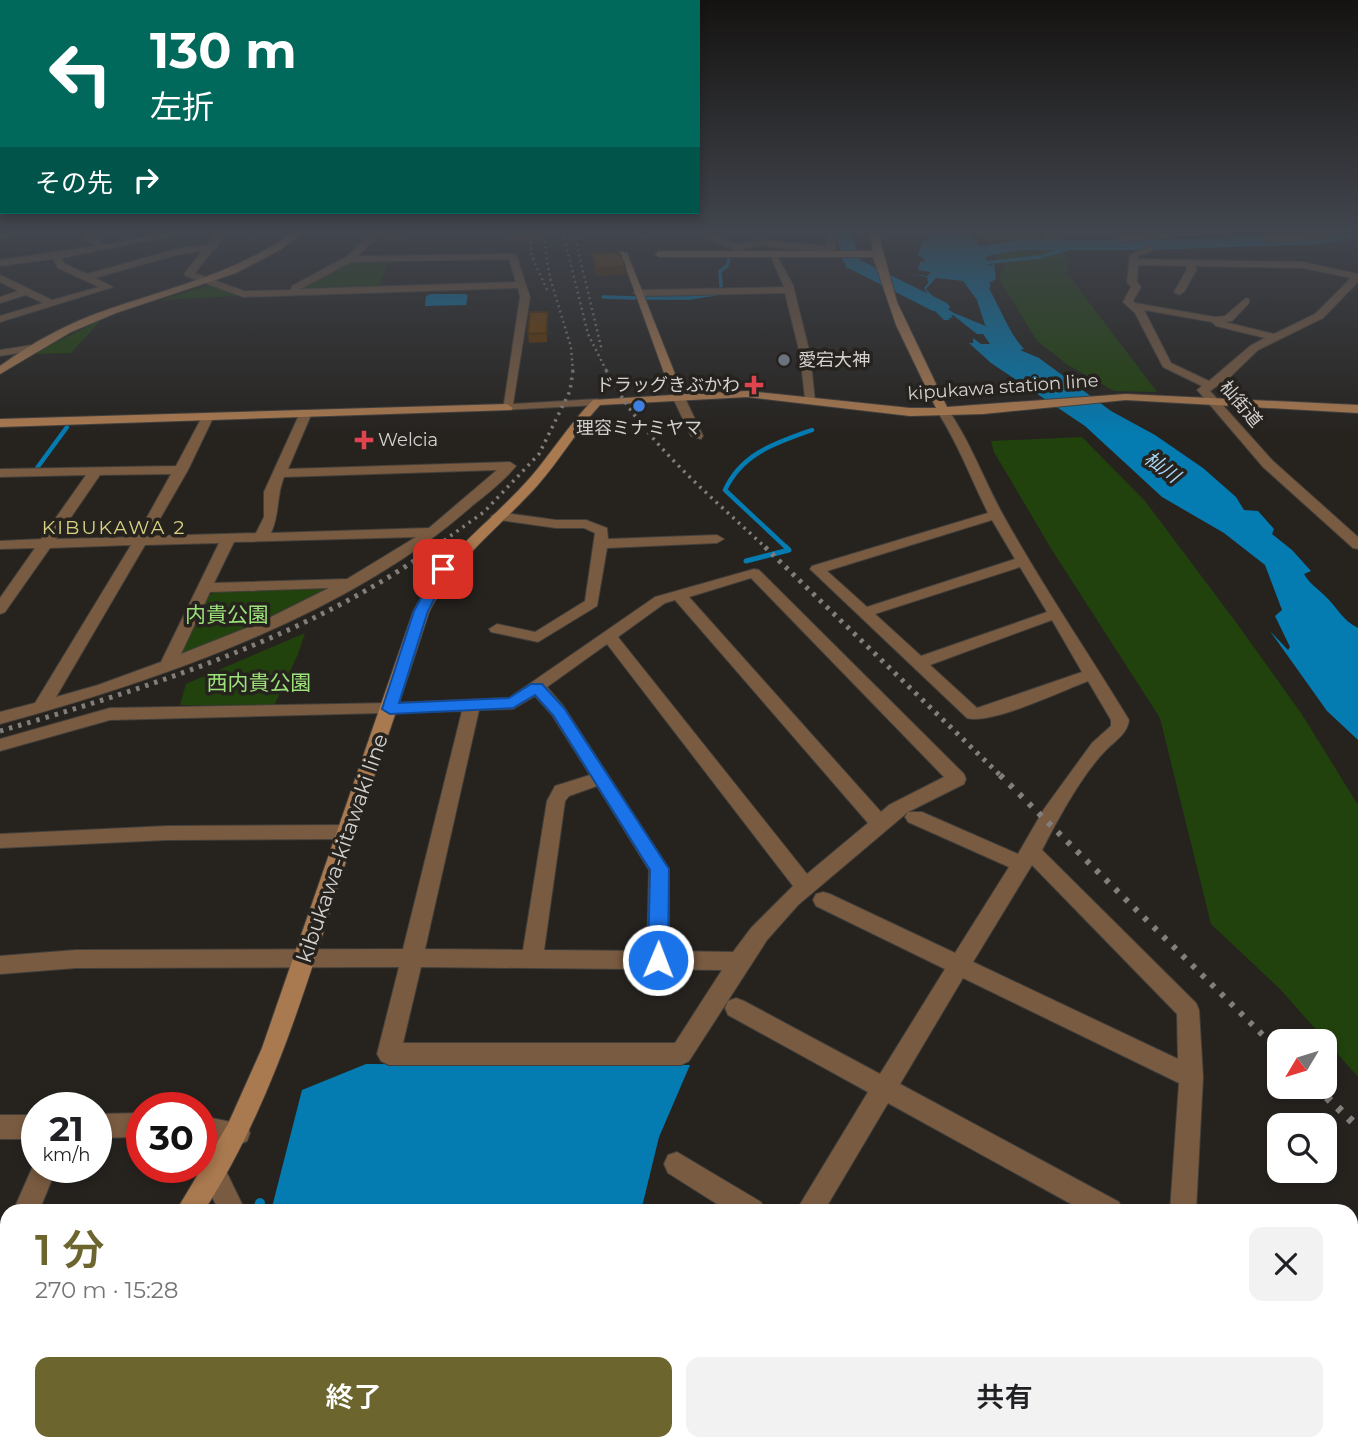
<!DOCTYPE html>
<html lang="ja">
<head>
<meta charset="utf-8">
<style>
  :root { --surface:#fff; --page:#f2f2f2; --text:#202124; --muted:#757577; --accent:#6c662e }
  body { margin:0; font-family:Montserrat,"Noto Sans JP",sans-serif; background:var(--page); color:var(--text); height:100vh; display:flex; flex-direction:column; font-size:26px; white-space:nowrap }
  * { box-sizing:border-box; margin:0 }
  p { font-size:23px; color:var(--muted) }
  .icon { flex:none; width:38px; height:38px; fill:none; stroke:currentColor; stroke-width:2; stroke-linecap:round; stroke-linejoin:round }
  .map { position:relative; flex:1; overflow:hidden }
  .side { position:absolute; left:0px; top:1204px; width:1358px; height:247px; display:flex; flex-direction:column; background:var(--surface); border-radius:21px 21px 0 0; box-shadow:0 4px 10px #0003 }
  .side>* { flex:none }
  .hud { position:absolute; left:0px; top:0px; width:700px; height:214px; box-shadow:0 4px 10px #0003; background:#00695c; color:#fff; overflow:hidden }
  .needle { width:46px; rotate:232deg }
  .fabs { position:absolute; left:1267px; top:1029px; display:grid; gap:14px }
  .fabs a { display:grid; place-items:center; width:70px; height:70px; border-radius:14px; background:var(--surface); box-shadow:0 4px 10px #0003; font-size:35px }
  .speed { position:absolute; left:21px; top:1092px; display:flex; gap:14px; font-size:35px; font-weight:700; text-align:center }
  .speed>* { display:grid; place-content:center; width:91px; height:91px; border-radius:50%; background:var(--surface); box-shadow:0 4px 10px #0003; line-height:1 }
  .speed small { font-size:18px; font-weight:400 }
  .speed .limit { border:10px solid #d22; background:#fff; color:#111 }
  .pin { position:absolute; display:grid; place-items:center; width:60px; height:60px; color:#fff; margin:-30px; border-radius:14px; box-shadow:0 4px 10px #0006 }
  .me { position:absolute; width:77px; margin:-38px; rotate:1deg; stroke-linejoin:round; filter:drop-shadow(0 0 5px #0008) }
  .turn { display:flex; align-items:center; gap:24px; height:147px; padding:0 35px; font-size:32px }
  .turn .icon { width:91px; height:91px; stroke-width:2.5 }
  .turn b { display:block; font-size:49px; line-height:60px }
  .then { display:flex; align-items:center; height:66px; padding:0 35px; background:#0003; gap:14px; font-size:26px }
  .round { display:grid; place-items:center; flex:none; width:74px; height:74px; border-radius:14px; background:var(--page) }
  .summary { display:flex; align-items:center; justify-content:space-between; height:119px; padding:0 35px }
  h1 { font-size:42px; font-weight:600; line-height:52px; color:var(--accent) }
  .button { display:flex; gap:14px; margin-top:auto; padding:14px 35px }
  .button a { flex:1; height:80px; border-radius:14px; background:var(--accent); color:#fff; font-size:28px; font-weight:600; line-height:80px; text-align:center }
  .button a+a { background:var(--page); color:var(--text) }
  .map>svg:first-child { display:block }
  .green { fill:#21420c }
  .water { fill:#047bb1; fill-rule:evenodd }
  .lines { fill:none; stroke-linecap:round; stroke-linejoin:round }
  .stream-far3 { stroke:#047bb1; stroke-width:3.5 }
  .stream-far2 { stroke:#047bb1; stroke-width:4.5 }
  .stream-far1 { stroke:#047bb1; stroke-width:5 }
  .stream { stroke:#047bb1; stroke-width:10 }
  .river { fill:#047bb1; fill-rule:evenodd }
  .street-casing { stroke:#423f3b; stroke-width:2 }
  .secondary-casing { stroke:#423f3b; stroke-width:2 }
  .street { fill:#795b41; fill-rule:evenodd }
  .secondary { fill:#a9794f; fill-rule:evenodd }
  .rail-far4 { stroke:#817e7b; stroke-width:2.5; stroke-dasharray:2 3.5; stroke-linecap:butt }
  .rail-far3 { stroke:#817e7b; stroke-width:3.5; stroke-dasharray:2.5 5; stroke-linecap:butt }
  .rail-far2 { stroke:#817e7b; stroke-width:5; stroke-dasharray:3.5 6; stroke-linecap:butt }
  .rail-far1 { stroke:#817e7b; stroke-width:6; stroke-dasharray:4.5 9; stroke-linecap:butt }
  .rail { stroke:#817e7b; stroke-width:8; stroke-dasharray:5 10; stroke-linecap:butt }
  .wall { fill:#623500 }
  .shaded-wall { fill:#502b00 }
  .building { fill:#723e00; stroke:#502b00; stroke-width:2 }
  .route { fill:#1a73e8; stroke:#114b97; stroke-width:2 }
  .worship-dot { fill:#6b7280; stroke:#26231f; stroke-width:2.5 }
  .health-dot { fill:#e0444e; stroke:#26231f; stroke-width:2.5 }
  .shop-dot { fill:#3f7fe0; stroke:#26231f; stroke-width:2.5 }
  .labels { text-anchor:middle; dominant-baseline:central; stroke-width:7; stroke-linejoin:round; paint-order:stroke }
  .far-poi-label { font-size:18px; fill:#d4d2d0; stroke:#26231f; text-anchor:start }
  .far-street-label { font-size:18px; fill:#d4d2d0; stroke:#26231f }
  .far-water-label { font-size:19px; font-style:italic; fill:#add8f5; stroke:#26231f }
  .far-neighbourhood-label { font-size:19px; letter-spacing:2px; fill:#d9d283; stroke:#26231f }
  .park-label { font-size:21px; fill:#9ce179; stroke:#26231f }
  .street-label { font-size:21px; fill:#d4d2d0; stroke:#26231f }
</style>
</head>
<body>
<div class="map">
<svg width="1358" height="1450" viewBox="0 0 1358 1450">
  <rect width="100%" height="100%" fill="#26231f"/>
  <g class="green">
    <path d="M 982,233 L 1045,233 L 1048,239 L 1067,255 L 1069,270 L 1066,272 L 1157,392 L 1114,391 L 1068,365 L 1037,341 L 999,279 L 1005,264 L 991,253 Z"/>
    <path d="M 390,260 L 378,287 L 298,288 L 350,261 Z"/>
    <path d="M 209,285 L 237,296 L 161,300 Z"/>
    <path d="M 101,320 L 71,353 L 32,354 Z"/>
    <path d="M 1082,437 L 1145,501 L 1238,625 L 1301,713 L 1358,805 L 1358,1077 L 1280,989 L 1211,924 L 1160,718 L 1052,550 L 994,452 L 991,441 Z"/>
    <path d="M 323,589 L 321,593 L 280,615 L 181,655 L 209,595 L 218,591 Z"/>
    <path d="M 305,633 L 298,654 L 274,706 L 180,705 L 186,684 Z"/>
  </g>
  <g class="water">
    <path d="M 925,233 L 968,233 L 981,248 L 989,266 L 994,264 L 996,279 L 989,283 L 991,286 L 989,289 C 1001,309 1009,333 1024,349 L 1020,350 L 1039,358 L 1111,411 L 1155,435 L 1203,468 L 1236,497 L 1244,510 L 1258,511 L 1274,529 L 1272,534 L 1292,550 L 1311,571 L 1304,574 C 1310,584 1316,587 1324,595 C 1337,607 1342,620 1358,628 L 1358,740 L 1327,711 L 1270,631 L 1288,650 L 1290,647 L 1275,616 L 1282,610 L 1265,565 L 1224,533 L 1162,497 L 1085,426 L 991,363 L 969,343 L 973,343 L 973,338 L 981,344 L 990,344 L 983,334 L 977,334 L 953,315 L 951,316 L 953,318 L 948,318 L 950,320 L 944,320 L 928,304 L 898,287 L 932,300 L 924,288 L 928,283 L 927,277 L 911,274 L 928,276 L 931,272 L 918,270 L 920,262 L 926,261 L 918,255 L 922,242 L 929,240 ZM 936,278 L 963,281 L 977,300 L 985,325 L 988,327 L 954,313 L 940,304 L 926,289 Z"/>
    <path d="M 431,294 L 464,294 L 468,295 L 466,305 L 425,306 L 426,296 Z"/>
    <path d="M 366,1064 L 690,1065 L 659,1137 L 641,1211 L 271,1211 L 302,1090 Z"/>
  </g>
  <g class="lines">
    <g class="stream-far3">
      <path d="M 844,260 L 851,260"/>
      <path d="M 983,263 L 1040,257 L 1084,244"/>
      <path d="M 721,286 L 720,271 L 727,266 L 729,259"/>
      <path d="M 603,297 L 635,298"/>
      <path d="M 647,298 L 690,298 L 715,294"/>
    </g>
    <g class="stream-far2">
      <path d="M 37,468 L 67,427"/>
      <path d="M 788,549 L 725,490 C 742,453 776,443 812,430"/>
    </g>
    <path class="stream-far1" d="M 746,561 L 789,550 L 786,547"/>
    <g class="stream">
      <path d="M 258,1211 L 260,1203"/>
      <path d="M 279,1450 L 280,1444"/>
    </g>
    <g class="river">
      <path d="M 835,233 L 852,233 L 860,260 L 947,303 L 950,307 L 947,311 L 933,311 L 846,267 Z"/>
      <path d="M 1356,233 L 1354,237 L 1320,244 L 1147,250 L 1020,250 L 991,255 L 963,269 L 954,264 L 980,246 L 1020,240 L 1147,240 Z"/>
    </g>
    <g class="street-casing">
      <g id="street">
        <path d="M 0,233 L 20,233 L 0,239 Z"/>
        <path d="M 80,233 L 90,233 L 104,245 L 165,233 L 186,233 L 61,258 L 65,264 L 87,274 L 176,249 L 207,245 L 216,233 L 225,233 L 216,249 L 213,250 L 195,273 L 244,291 L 291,290 L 292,286 L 346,257 L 372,233 L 382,233 L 358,256 L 516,254 L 530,297 L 513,404 L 597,399 L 603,402 L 597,405 L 503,410 L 520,297 L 518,288 L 243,297 L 186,276 L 184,274 L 202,251 L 177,255 L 95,278 L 113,287 L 0,322 L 0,316 L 43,303 L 26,295 L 0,303 L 0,297 L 18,291 L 0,282 L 0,275 L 52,300 L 99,287 L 58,268 L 53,259 L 0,266 L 0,260 L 95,246 ZM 509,259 L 516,282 L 300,289 L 351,262 Z"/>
        <path d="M 644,233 L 666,233 L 641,238 Z"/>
        <path d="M 694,233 L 707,233 L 737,244 L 759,240 L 827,246 L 826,233 L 834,233 L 836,249 L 832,252 L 759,246 L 741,249 L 744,254 L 740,257 L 733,249 Z"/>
        <path d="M 1045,233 L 1054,233 L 1056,239 L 1049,241 Z"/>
        <path d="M 1108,233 L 1122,236 L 1212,233 L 1120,242 Z"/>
        <path d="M 1342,233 L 1320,240 L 1265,242 L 1261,239 L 1265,236 Z"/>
        <path d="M 1150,246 L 1153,247 L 1153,251 L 1138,256 L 1138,259 L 1303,262 L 1358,274 L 1358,282 L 1323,318 L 1258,350 L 1230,377 L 1210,391 L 1273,461 L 1358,537 L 1358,549 L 1353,548 L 1263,467 L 1199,392 L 1197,390 L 1202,386 L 1163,367 L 1135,313 L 1123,302 L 1131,287 L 1127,282 L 1130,255 ZM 1138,265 L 1186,266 L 1187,269 L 1174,292 L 1179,295 L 1184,292 L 1197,269 L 1195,266 L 1303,268 L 1351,278 L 1315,314 L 1274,334 L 1225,322 L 1232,321 L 1249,303 L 1249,299 L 1246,298 L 1225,316 L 1215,317 L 1135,303 L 1133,301 L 1141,287 L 1137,282 ZM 1144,310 L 1212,322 L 1216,326 L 1265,338 L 1250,346 L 1209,381 L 1171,363 Z"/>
        <path d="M 769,252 L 775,252 L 793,285 L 810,354 L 815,401 L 805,399 L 800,354 L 785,293 L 638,296 L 633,293 L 638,290 L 784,287 Z"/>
        <path d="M 32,345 L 36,346 L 36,350 L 0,356 L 0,350 Z"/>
        <path d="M 678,393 L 684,396 L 703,436 L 701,439 L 691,436 L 672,396 Z"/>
        <path d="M 943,407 L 947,408 C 970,441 983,478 1002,513 C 1041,584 1087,651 1129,720 C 1127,734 1116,740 1107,749 C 1082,774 1058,819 1042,850 L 1196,1003 L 1199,1010 L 1203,1077 L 1196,1211 L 1170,1211 L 1179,1083 L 963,978 L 900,1084 L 1119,1202 L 1123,1211 L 1084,1211 L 888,1103 L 824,1211 L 796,1211 L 868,1092 L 728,1015 L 725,1008 L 728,1001 L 736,998 L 744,1001 L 880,1074 L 945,969 L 816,906 L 813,900 L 816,894 L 823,892 L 830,894 L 955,953 L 1009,867 L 908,822 L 905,817 L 908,812 L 798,905 L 767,940 L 689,1061 L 681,1065 L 389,1065 L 381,1061 L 377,1054 L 399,967 L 76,968 L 0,974 L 0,956 L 76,950 L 403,949 L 462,711 L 110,720 L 0,751 L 0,739 L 110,708 L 390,703 L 509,698 L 655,597 L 754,569 L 759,570 L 964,774 L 966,779 L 964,784 L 908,812 L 922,812 L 1018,854 L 1044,809 L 1092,743 L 1111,726 L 1111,720 L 1088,681 C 1062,691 991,725 967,718 L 810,569 L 812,566 L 988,513 C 971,479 958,443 937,411 ZM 992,520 L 1015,559 L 867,607 L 827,571 ZM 1020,567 L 1047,612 L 921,656 L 875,614 ZM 751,578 L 944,777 L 889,805 L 881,812 L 689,597 ZM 675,600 L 868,823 L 807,874 L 618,637 L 665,603 ZM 1052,620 L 1082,672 L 977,708 L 930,665 ZM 607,644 L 793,886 L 751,928 L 733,952 L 669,951 L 669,869 L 564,707 L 547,687 ZM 535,696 L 552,715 L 590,775 L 555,786 L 547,801 L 523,950 L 425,949 L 479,710 L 513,709 ZM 597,786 L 649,870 L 647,951 L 544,950 L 565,801 L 569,796 ZM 1032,865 L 1177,1014 L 1178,1059 L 973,962 ZM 421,967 L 722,970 L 675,1043 L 403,1043 Z"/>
        <path d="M 305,411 L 311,415 L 288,469 L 510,462 L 516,466 C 504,481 488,493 473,505 C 350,615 157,681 0,724 L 0,712 L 35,703 L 131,545 L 50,548 L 5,612 L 0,614 L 0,598 L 35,548 L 0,549 L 0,541 L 41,539 L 86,475 L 0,477 L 0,469 L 176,466 L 203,415 L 211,415 L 213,418 L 188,470 L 150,536 L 256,533 L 264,517 L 264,492 L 299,415 ZM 497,470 L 429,528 L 271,533 C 280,513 276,497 284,477 ZM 171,474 L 136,537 L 56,539 L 100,475 ZM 416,537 L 347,579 L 214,583 L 234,542 ZM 219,543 L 161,662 L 98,685 L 56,697 L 145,545 ZM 329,588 L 259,623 L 181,654 L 210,592 Z"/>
        <path d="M 498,512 L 556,520 L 586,520 L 607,528 L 608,539 L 717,535 L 724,539 L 717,543 L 607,548 L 597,606 L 538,642 L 491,632 L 489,629 L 497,624 L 535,632 L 585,601 L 595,533 L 584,528 L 556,528 L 493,519 L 491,516 Z"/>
        <path d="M 345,825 L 352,827 L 355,832 L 352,837 L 345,839 L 167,840 L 0,848 L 0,834 L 167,826 Z"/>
        <path d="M 142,1113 L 142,1137 L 96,1138 L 96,1114 Z"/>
        <rect x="0" y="1115" width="37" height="24"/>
        <path d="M 201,1116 L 247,1125 L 250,1133 L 247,1141 L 238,1145 L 201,1140 Z"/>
        <path d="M 677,1152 L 761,1202 L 765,1211 L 728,1211 L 668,1173 L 664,1164 L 668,1155 Z"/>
        <path d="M 37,1157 L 37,1167 L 57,1167 L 39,1211 L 13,1211 Z"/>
        <path d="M 215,1163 L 224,1167 L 243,1206 L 242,1211 L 216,1211 L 217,1207 L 202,1176 L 206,1167 Z"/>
        <path d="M 7,1245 L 7,1287 L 0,1290 L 0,1248 Z"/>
        <path d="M 165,1444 L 196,1444 L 194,1450 L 163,1450 Z"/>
        <rect x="294" y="1444" width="30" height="6"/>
        <path d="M 695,1444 L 731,1444 L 733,1450 L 697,1450 Z"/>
        <path d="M 1101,1444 L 1165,1444 L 1164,1450 L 1103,1450 Z"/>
      </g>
    </g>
    <g class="secondary-casing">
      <g id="secondary">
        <path d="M 292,233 L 302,233 L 280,250 L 236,273 L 116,313 L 71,332 L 0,374 L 0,366 C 33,342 70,322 109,309 C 172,287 236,273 292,233 Z"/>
        <path d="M 870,233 L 878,233 L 897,302 L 947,407 L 1126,394 L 1358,405 L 1358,413 L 1126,400 L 983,414 L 910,416 L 747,397 L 600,405 C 577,430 560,460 537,486 C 497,530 456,558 429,612 C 401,700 370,786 342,874 C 305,990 271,1107 204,1211 L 176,1211 L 228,1124 L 262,1048 L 413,612 C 445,551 485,528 529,479 C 551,454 569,424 593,400 L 672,395 L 620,251 L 627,253 L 683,394 L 747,391 L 910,408 L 936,408 L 896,325 L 873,257 L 659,257 L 655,254 L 659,251 L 873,251 Z"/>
        <path d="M 507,404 L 513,408 L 511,410 L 0,427 L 0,419 Z"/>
        <path d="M 7,1426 L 7,1444 L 21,1444 L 18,1450 L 0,1450 L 0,1429 Z"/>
      </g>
    </g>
    <use href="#street" class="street"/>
    <use href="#secondary" class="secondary"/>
    <g class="rail-far4">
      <path d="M 563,233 L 588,334 L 607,372"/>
      <path d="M 574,233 L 602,351"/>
      <path d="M 544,241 L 550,278 L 571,347 L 573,372"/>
      <path d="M 531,242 L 531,254 L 547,290"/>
    </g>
    <g class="rail-far3">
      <path d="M 606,370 C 643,442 709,494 767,549"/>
      <path d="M 432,549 L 484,512 L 539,454 L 570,391 L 573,370"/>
    </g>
    <g class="rail-far2">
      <path d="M 765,547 L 1002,777"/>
      <path d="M 0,731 C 145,689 311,636 434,547"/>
    </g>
    <path class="rail-far1" d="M 1000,775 L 1279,1051"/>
    <path class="rail" d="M 1316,1087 L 1358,1127"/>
  </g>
  <g class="wall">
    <path d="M 382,233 L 403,233 L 401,239 L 384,239 Z"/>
    <path d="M 508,233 L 539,233 L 539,236 L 537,236 L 537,241 L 510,243 Z"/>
    <path d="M 592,254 L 625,266 L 626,274 L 596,276 L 593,262 Z"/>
    <path d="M 548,312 L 548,320 L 547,342 L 529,343 L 528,334 Z"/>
  </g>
  <g class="shaded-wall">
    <path d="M 625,266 L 626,274 L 596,276 L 596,268 Z"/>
    <path d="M 548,312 L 548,320 L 547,342 L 546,333 Z"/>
  </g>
  <g class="building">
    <path d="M 509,233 L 537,233 L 537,234 L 509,235 Z"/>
    <path d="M 618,252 L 625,266 L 596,268 L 592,254 Z"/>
    <path d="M 530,312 L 548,312 L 546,333 L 528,334 Z"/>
  </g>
  <linearGradient id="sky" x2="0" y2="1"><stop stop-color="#151311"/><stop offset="0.53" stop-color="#41454d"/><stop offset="1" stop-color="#41454d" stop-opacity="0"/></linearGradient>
  <rect width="1358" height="436" fill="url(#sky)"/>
  <path class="route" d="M 443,565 L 450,569 L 428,611 L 399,703 L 509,698 L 531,684 L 542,684 L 564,708 L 669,869 L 668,960 L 665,966 L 658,968 L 651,966 L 648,960 L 650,870 L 553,715 L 535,695 L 513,708 L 390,714 L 382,709 L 414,611 L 437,569 Z"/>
  <circle class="worship-dot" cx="784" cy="360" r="7"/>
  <g class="health-dot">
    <path d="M750.5 374.5h7v7h7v7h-7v7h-7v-7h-7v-7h7z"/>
    <path d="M360.5 429.5h7v7h7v7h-7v7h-7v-7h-7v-7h7z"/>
  </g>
  <circle class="shop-dot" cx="639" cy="406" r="7"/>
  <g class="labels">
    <g class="far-poi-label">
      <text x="798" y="360">愛宕大神</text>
      <text x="740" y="385" text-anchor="end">ドラッグきぶかわ</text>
      <text x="639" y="428" text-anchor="middle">理容ミナミヤマ</text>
      <text x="378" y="440">Welcia</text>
    </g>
    <g class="far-street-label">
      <text transform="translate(1003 387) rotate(-4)">kipukawa station line</text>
      <text transform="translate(1241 404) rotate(50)">杣街道</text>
    </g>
    <g class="far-water-label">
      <text transform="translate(1162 467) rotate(36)">杣川</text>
    </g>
    <g class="far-neighbourhood-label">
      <text x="114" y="527">KIBUKAWA 2</text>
    </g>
    <g class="park-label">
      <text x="227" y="614">内貴公園</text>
      <text x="259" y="682">西内貴公園</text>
    </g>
    <g class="street-label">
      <text transform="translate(342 848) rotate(-71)">kibukawa-kitawaki line</text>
    </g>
  </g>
</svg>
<div class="fabs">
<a><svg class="needle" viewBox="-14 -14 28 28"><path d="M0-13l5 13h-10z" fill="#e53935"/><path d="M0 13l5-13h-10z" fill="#757577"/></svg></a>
<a><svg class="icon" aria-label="search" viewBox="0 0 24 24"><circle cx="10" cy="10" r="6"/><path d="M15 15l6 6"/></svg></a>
</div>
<div class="speed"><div>21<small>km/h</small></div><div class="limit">30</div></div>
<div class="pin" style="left:443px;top:569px;background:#d93025"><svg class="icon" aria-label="arrive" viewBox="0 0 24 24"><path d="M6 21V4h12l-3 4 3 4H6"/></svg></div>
<svg class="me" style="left:658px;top:960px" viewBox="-20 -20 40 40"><circle r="17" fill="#1a73e8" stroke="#fff" stroke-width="3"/><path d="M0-11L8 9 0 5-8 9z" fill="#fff"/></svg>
<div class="hud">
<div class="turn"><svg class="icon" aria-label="left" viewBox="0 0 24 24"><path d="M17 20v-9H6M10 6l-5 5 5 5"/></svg><div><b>130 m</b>左折</div></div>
<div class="then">その先<svg class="icon" aria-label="right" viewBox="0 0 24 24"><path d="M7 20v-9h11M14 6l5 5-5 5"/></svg></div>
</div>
<section class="side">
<div class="summary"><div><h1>1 分</h1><p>270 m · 15:28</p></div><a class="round"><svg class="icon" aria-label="close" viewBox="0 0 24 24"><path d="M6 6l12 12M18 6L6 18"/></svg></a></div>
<div class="button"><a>終了</a><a>共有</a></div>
</section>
</div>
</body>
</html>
